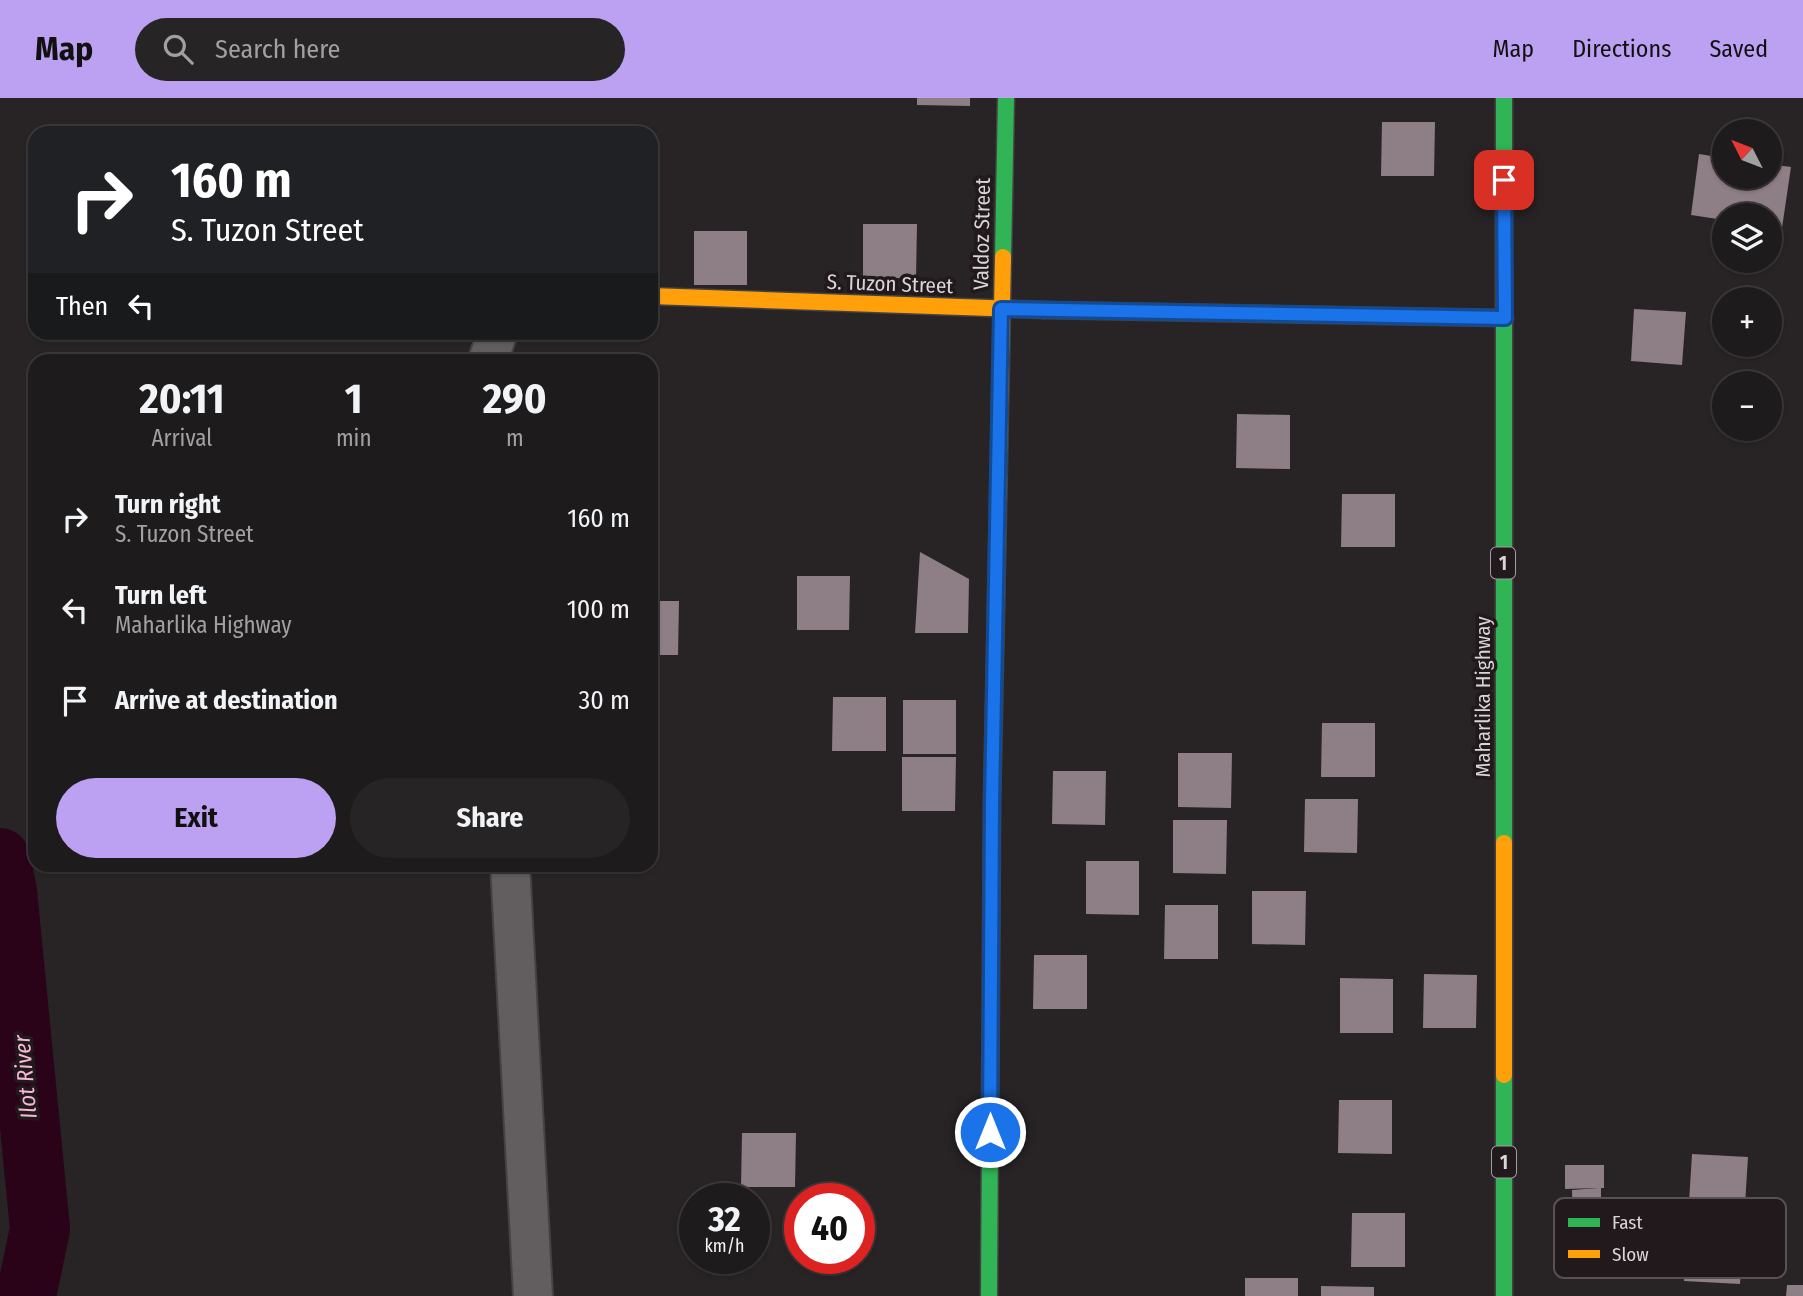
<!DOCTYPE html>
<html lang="en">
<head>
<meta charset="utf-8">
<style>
  :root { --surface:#1e1b1c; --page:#262425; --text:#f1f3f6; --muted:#a1a1a3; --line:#3c393b; --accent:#bca0f2 }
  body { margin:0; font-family:"Fira Sans Condensed",sans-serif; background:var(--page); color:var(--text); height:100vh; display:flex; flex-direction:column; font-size:26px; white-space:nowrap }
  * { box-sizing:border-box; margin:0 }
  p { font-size:23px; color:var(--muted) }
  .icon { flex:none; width:38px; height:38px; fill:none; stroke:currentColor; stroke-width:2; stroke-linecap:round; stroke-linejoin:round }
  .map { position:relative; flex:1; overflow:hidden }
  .side { position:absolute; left:28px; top:256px; width:630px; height:518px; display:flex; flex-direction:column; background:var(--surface); border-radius:21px; box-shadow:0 2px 5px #0004,0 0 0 2px var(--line) }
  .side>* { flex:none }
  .hud { position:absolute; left:28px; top:28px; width:630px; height:214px; border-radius:21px; box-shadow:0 2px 5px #0004,0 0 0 2px var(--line); background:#202124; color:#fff; overflow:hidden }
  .needle { width:46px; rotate:312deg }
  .fabs { position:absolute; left:1712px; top:21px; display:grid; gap:14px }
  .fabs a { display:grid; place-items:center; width:70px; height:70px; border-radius:50%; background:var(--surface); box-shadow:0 2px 5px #0004,0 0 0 2px var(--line); font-size:35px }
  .speed { position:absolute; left:679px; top:1085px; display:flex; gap:14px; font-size:35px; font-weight:700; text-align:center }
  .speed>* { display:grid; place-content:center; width:91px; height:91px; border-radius:50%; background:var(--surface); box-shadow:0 2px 5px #0004,0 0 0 2px var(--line); line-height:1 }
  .speed small { font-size:18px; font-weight:400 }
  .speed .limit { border:10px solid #d22; background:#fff; color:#111 }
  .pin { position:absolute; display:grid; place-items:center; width:60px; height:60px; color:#fff; margin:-30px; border-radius:14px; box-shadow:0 4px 10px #0006 }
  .me { position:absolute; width:77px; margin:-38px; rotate:0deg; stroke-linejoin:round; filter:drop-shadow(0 0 5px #0008) }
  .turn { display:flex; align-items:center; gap:24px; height:147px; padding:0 28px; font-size:32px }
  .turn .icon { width:91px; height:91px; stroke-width:2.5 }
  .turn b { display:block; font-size:49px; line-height:60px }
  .then { display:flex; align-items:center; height:66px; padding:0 28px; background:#0003; gap:14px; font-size:26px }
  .eta { display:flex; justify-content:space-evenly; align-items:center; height:119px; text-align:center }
  .eta b { font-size:42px; font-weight:700; line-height:49px }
  .button { display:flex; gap:14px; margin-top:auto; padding:14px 28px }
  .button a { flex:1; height:80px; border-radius:42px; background:var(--accent); color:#111; font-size:28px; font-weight:700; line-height:80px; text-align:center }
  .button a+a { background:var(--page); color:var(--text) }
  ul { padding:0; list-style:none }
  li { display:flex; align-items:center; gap:21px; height:91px; padding:0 28px }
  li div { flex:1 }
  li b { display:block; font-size:26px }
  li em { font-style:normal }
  header { display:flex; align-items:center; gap:42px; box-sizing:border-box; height:98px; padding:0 35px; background:var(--accent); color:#111 }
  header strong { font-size:33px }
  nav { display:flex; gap:38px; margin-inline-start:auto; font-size:24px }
  .search { width:490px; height:63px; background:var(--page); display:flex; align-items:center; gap:18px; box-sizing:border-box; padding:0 24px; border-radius:38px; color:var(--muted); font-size:26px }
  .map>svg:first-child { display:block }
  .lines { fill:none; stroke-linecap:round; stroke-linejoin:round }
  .river { stroke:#2b0319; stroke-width:60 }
  .building { fill:#8e7e86 }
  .street-casing { stroke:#454243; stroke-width:42 }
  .fast-casing { stroke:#454243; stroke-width:19 }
  .slow-casing { stroke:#454243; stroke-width:19 }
  .street { stroke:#625e60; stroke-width:38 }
  .fast { stroke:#30b455; stroke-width:16 }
  .slow { stroke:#ff9f0a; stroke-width:16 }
  .route-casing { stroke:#114b97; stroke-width:18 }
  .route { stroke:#1a73e8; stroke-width:12 }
  .labels { text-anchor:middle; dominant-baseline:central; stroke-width:7; stroke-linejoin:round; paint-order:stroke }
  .shield { fill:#21191c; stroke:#a29d9f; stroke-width:2 }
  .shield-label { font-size:19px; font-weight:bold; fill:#dad5d7 }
  .street-label { font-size:21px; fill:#dad5d7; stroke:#21191c }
  .water-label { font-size:23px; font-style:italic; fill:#f6b8d5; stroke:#21191c }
  .key { fill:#21191c; stroke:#585154; stroke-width:2 }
  .key-label { font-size:19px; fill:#dad5d7 }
</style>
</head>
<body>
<header>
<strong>Map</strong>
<div class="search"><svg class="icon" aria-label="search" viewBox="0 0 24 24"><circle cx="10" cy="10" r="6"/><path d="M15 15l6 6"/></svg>Search here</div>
<nav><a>Map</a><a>Directions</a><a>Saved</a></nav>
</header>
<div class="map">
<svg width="1803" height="1198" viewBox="0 0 1803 1198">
  <rect width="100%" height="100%" fill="#282426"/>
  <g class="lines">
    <path class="river" d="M 0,760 L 7,793 L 40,1131 L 26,1198"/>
  </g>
  <g class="building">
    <path d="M 917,0 L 970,0 L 970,8 L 917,7 Z"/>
    <path d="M 1382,24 L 1435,24 L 1434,78 L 1381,78 Z"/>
    <path d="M 1699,56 L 1724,60 L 1724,79 L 1769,79 L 1769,66 L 1791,69 L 1782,130 L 1769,128 L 1769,117 L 1724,117 L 1724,122 L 1691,117 Z"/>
    <path d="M 863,126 L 917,126 L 916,180 L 863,180 Z"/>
    <rect x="694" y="133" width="53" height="54"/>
    <path d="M 1634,211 L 1686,214 L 1682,267 L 1631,263 Z"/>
    <path d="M 1237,316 L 1290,317 L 1290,371 L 1236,370 Z"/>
    <path d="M 1342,396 L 1395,396 L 1395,449 L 1341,449 Z"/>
    <path d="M 920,454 L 969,481 L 968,535 L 915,535 Z"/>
    <path d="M 797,478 L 850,478 L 849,532 L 797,532 Z"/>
    <path d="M 651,503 L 679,503 L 678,557 L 651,557 Z"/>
    <path d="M 833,599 L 886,599 L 886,653 L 832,653 Z"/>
    <rect x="903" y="602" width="53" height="54"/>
    <path d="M 1322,625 L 1375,625 L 1375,679 L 1321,679 Z"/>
    <path d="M 1178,655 L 1232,655 L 1231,710 L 1178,709 Z"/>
    <path d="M 902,659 L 956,659 L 955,713 L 902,713 Z"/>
    <path d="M 1053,673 L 1106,673 L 1105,727 L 1052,726 Z"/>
    <path d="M 1305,701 L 1358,701 L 1357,755 L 1304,754 Z"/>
    <path d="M 1173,722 L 1227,722 L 1226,776 L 1173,775 Z"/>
    <path d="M 1086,763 L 1139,763 L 1139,817 L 1086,816 Z"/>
    <path d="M 1252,793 L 1306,793 L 1305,847 L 1252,846 Z"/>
    <path d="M 1165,807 L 1218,807 L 1218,861 L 1164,861 Z"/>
    <path d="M 1034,857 L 1087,857 L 1087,911 L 1033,911 Z"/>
    <path d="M 1424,876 L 1477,877 L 1476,930 L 1423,930 Z"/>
    <path d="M 1340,880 L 1393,881 L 1393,935 L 1340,935 Z"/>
    <path d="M 1339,1002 L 1392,1002 L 1392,1056 L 1338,1055 Z"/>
    <path d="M 742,1035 L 796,1035 L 795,1089 L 741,1089 Z"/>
    <path d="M 1692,1056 L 1748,1059 L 1740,1186 L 1684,1183 Z"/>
    <path d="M 1565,1067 L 1604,1067 L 1604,1090 L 1601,1090 L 1601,1140 L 1573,1140 L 1572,1092 L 1598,1090 L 1565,1091 Z"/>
    <path d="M 1352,1115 L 1405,1115 L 1405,1169 L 1351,1169 Z"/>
    <rect x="1245" y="1180" width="53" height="18"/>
    <path d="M 1787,1187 L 1803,1187 L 1803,1198 L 1786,1198 Z"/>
    <path d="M 1321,1188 L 1374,1189 L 1374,1198 L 1321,1198 Z"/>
  </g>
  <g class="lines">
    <g class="street-casing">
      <g id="street">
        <path d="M 488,262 L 498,234"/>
        <path d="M 510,766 L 533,1198"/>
      </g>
    </g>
    <g class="fast-casing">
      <g id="fast">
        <path d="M 1504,0 L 1504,745"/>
        <path d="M 1003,159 L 1006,0"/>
        <path d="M 1044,212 L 1505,220"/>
        <path d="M 1504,977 L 1504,1198"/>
        <path d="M 989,1198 L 992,705 L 996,508"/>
      </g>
    </g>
    <g class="slow-casing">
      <g id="slow">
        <path d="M 651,198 L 1044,212"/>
        <path d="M 996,508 L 1003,159"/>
        <path d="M 1504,745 L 1504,977"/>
      </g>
    </g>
    <use href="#street" class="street"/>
    <use href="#fast" class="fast"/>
    <use href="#slow" class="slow"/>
  </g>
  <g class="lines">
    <g class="route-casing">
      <path id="route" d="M 990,1034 L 992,705 L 1001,211 L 1505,220 L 1504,82"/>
    </g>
    <use href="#route" class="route"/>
  </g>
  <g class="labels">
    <g class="shield">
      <rect x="1491" y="449.5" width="24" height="31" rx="5"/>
      <rect x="1492" y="1048.5" width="24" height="31" rx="5"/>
    </g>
    <g class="shield-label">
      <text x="1503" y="465">1</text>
      <text x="1504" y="1064">1</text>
    </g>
    <g class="street-label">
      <text transform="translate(982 136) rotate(-89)">Valdoz Street</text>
      <text transform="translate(890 186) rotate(2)">S. Tuzon Street</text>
      <text transform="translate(1483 599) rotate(-90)">Maharlika Highway</text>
    </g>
    <g class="water-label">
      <text transform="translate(25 979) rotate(-95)">Ilot River</text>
    </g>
  </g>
  <rect x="1554" y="1100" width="232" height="80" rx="10" class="key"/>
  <rect x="1568" y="1120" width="32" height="9" fill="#30b455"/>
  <rect x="1568" y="1152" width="32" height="8" fill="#ff9f0a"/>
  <g class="key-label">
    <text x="1612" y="1131">Fast</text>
    <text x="1612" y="1163">Slow</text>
  </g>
</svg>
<div class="fabs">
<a><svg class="needle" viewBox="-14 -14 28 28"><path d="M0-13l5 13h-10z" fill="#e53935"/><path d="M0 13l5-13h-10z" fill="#a1a1a3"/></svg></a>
<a><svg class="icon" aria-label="layers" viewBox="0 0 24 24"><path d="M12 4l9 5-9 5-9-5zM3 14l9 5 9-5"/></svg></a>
<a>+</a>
<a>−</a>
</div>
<div class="speed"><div>32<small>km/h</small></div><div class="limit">40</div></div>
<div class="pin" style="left:1504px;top:82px;background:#d93025"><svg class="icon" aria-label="arrive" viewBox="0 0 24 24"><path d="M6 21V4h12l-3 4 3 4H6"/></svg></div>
<svg class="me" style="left:990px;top:1034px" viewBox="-20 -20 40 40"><circle r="17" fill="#1a73e8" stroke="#fff" stroke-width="3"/><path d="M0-11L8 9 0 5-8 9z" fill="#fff"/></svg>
<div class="hud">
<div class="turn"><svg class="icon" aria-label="right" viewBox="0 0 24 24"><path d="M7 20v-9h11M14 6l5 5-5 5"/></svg><div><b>160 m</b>S. Tuzon Street</div></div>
<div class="then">Then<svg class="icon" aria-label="left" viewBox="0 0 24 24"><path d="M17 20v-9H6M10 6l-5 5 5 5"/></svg></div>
</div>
<section class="side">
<div class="eta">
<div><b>20:11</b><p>Arrival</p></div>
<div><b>1</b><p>min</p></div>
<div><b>290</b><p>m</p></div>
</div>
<ul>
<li><svg class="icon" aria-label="right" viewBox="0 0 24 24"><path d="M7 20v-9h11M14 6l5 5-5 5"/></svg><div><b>Turn right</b><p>S. Tuzon Street</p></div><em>160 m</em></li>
<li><svg class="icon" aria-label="left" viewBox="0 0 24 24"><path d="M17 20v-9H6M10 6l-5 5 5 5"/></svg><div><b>Turn left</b><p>Maharlika Highway</p></div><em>100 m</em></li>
<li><svg class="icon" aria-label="arrive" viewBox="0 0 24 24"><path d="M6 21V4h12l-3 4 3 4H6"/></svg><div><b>Arrive at destination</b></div><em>30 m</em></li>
</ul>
<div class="button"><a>Exit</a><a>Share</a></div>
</section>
</div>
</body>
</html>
